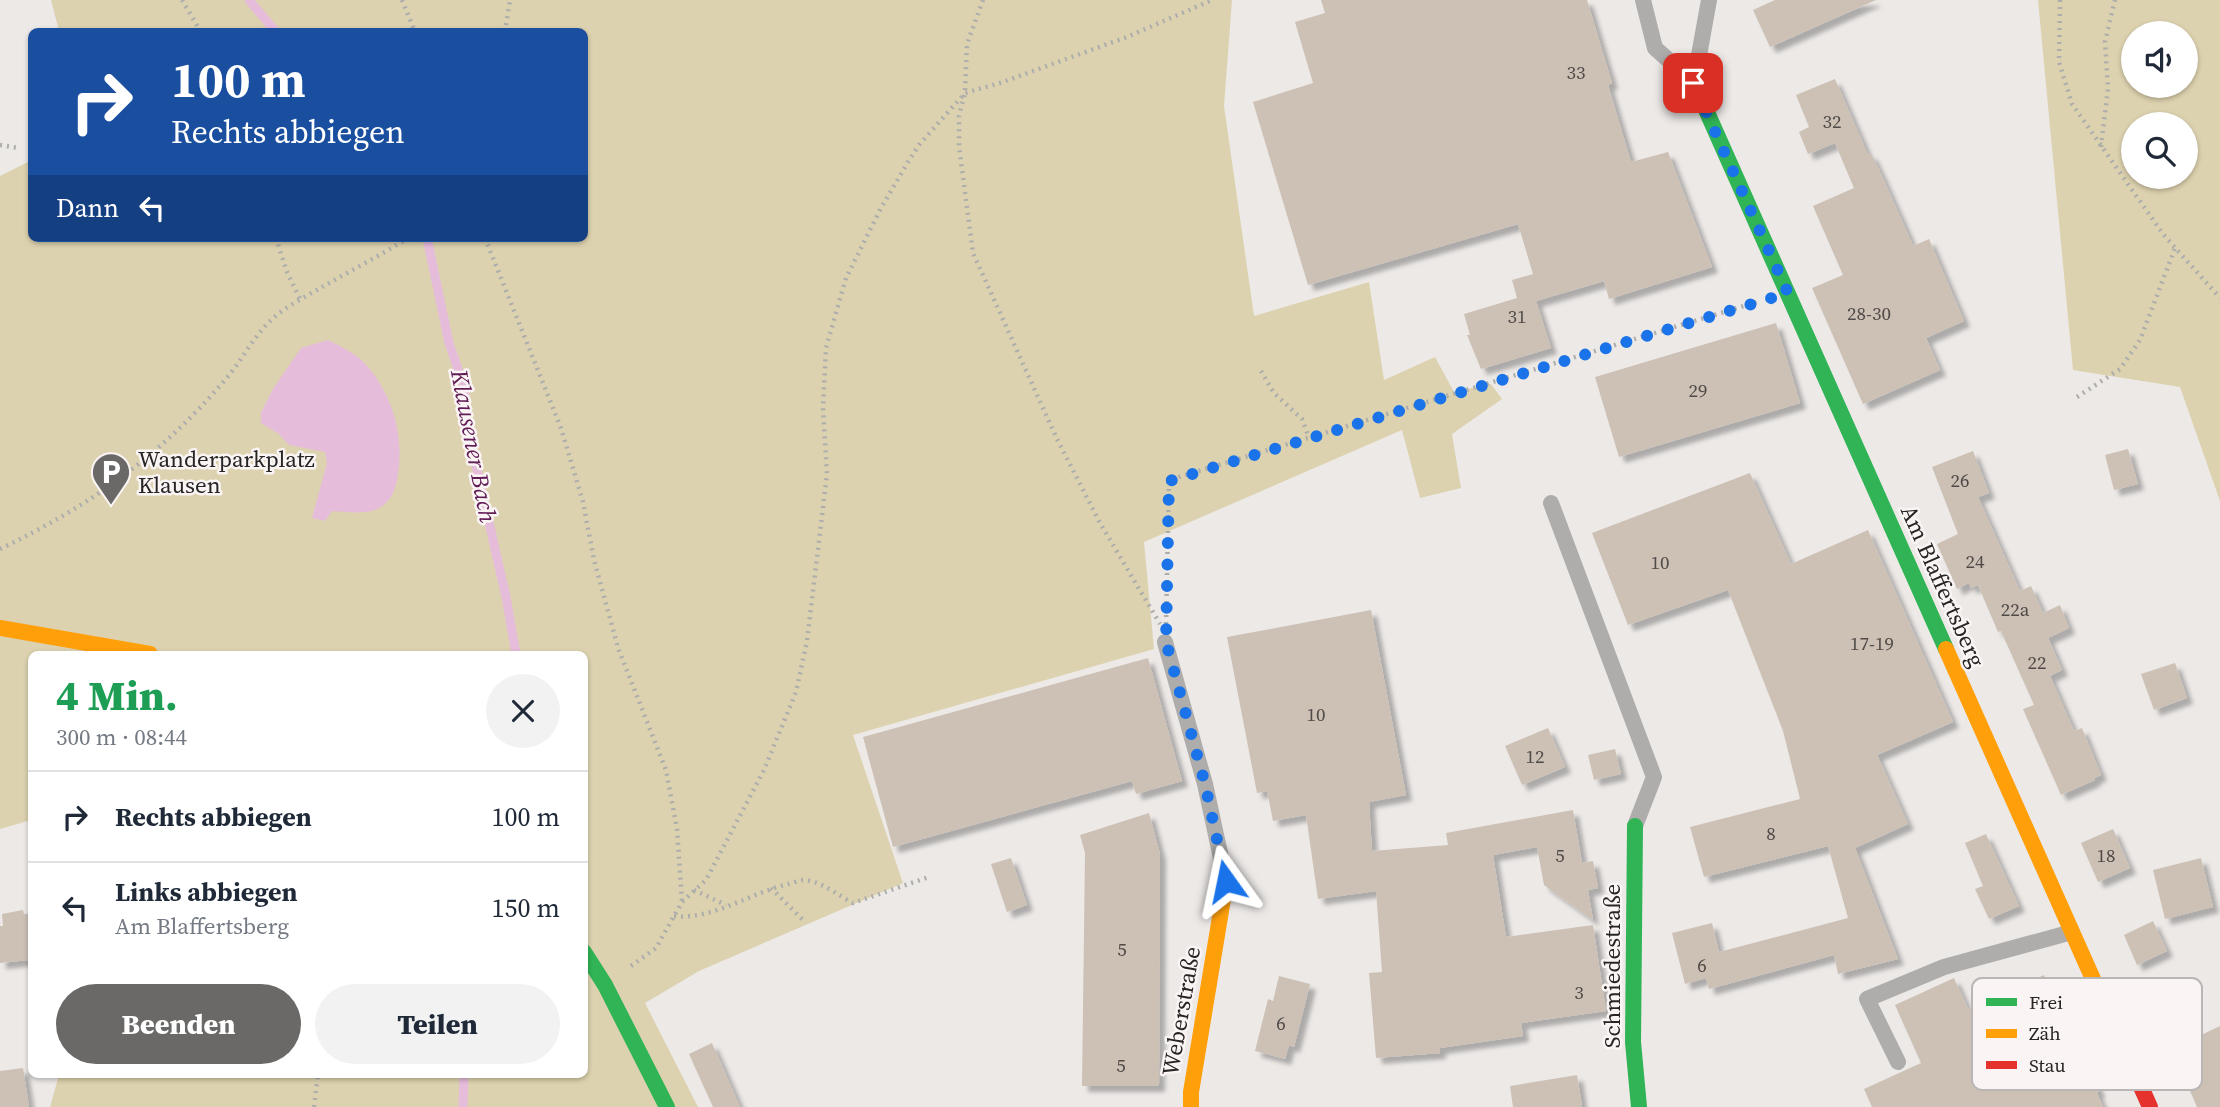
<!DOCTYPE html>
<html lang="de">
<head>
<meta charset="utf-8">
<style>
  :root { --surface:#fff; --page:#f2f2f3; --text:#1f2937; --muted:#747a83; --line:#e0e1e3; --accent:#6b6968 }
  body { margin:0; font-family:"Source Serif 4",serif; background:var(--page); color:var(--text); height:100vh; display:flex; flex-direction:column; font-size:26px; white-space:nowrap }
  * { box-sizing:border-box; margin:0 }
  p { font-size:23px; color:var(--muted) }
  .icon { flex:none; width:38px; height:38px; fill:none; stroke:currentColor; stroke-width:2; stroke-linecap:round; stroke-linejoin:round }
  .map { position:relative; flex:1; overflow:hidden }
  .details { position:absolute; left:28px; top:651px; width:560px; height:427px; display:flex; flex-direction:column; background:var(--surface); border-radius:10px; box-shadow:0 2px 5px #0004 }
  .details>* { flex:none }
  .hud { position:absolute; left:28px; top:28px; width:560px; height:214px; border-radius:10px; box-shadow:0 2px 5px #0004; background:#1a4fa0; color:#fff; overflow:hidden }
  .tools { position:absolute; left:2121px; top:21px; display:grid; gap:14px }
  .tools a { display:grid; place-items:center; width:77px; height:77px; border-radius:50%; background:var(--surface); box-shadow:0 2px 5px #0004; font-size:35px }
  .pin { position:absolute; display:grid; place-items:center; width:60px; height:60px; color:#fff; margin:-30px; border-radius:14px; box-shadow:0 4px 10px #0006 }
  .me { position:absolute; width:77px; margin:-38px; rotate:348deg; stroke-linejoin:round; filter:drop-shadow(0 0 5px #0008) }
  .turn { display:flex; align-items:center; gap:24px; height:147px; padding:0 28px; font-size:32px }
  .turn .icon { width:91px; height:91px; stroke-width:2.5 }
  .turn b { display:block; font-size:49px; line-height:60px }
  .then { display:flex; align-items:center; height:66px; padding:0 28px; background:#0003; gap:14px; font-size:26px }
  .round { display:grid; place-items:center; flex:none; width:74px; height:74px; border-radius:37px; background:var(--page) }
  .headline { display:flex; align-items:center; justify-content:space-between; height:119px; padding:0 28px }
  h1 { font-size:42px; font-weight:800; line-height:52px; color:#1e9e55 }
  .action { display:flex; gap:14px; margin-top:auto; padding:14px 28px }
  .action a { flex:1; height:80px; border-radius:42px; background:var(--accent); color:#fff; font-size:28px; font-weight:800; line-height:80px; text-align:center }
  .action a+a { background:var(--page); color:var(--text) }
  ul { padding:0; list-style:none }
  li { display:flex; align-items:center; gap:21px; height:91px; padding:0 28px; border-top:2px solid var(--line) }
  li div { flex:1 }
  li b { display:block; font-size:26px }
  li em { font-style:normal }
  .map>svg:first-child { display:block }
  .green { fill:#ddd2af; fill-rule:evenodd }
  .water { fill:#e6bcdb }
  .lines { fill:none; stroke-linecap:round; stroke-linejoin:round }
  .stream { stroke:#e6bcdb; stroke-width:9 }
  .building { fill:#cdc1b6; filter:url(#shadow) }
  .path { stroke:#adadac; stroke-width:4.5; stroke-dasharray:2 5; stroke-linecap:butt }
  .lane { stroke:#aeadac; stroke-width:16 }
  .fast { stroke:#30b455; stroke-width:16 }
  .slow { stroke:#ff9f0a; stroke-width:16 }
  .jam { stroke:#e5322d; stroke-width:16 }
  .route { stroke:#1a73e8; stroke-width:12; stroke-dasharray:0 21.6 }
  .labels { text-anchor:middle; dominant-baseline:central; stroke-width:5; stroke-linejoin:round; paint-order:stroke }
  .number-label { font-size:19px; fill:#504b48 }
  .poi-label { font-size:23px; fill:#262424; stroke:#faf5f4; text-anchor:start }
  .street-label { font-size:23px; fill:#262424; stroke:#faf5f4 }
  .water-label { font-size:24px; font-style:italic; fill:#611c56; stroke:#faf5f4 }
  .key { fill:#faf5f4; stroke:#bab6b6; stroke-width:2 }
  .key-label { font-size:19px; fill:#262424 }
</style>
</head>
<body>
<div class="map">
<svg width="2220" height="1107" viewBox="0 0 2220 1107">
  <defs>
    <filter id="shadow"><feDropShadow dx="6" dy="6" stdDeviation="2" flood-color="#0004"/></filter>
  </defs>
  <rect width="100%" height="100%" fill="#ece9e7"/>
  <g class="green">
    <path d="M 51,0 L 1232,0 L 1224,106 L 1254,316 L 1369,282 L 1384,380 L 1435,357 L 1454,392 L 1491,384 L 1502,399 L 1452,434 L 1461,488 L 1420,498 L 1402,430 L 1144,542 L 1154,649 L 853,735 L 903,883 L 699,971 L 645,1003 L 698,1107 L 50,1107 L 59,1075 L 584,1074 L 584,654 L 32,654 L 31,820 L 0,829 L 0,176 L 28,162 L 31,157 L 32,238 L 584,238 L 584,32 L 59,31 Z"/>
    <path d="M 2038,0 L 2220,0 L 2220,501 L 2180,387 L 2073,370 ZM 2186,33 L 2186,86 L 2133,86 L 2133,33 ZM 2133,124 L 2186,124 L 2186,177 L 2133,177 Z"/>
  </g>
  <path class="water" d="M 328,340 C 342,347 359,355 368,367 C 393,396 404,437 398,474 C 396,487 393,499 381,507 C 368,515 347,512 332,511 L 325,521 L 312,518 L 327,463 L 325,452 L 289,445 L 279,434 L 261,423 L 261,413 L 273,389 L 301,348 Z"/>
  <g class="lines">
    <g class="stream">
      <path d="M 249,0 L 276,32"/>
      <path d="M 427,238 L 449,343 L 464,387 L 470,439 L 506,597 L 516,654"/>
      <path d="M 463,1107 L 464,1074"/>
    </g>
  </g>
  <g class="building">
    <path d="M 1321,0 L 1587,0 L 1612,83 L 1608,85 L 1631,162 L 1668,152 L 1712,267 L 1609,299 L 1604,281 L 1536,301 L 1551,348 L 1481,369 L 1467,335 L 1470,335 L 1464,314 L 1517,298 L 1512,280 L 1533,274 L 1518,224 L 1308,285 L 1253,102 L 1313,83 L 1295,22 L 1325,13 Z"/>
    <path d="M 1775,0 L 1876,0 L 1770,47 L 1753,10 Z"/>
    <path d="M 1835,79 L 1868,155 L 1871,153 L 1882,176 L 1913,246 L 1929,239 L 1964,321 L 1926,338 L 1940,370 L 1863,404 L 1812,288 L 1843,275 L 1813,206 L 1854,188 L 1835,143 L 1808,154 L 1799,132 L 1809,127 L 1796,95 Z"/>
    <path d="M 1776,323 L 1800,403 L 1619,457 L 1595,377 Z"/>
    <path d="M 2128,449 L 2138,484 L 2114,490 L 2105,455 Z"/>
    <path d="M 1973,451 L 1989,493 L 1978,497 L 2020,591 L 2031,586 L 2043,613 L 2060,605 L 2069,628 L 2048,638 L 2062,670 L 2050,676 L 2074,731 L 2082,728 L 2101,775 L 2094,778 L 2095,780 L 2061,795 L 2023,709 L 2034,705 L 2001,631 L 1998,632 L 1978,585 L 1971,588 L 1969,583 L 1957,589 L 1937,544 L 1958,534 L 1932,467 Z"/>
    <path d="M 1750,473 L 1791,564 L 1868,530 L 1953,722 L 1877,755 L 1908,824 L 1855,848 L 1898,959 L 1838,974 L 1834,955 L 1709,989 L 1706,978 L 1685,984 L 1672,933 L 1712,923 L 1719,952 L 1848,918 L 1828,846 L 1704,877 L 1690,827 L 1800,799 L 1783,731 L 1728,590 L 1628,625 L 1592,533 Z"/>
    <path d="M 1371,610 L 1406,795 L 1369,802 L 1372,851 L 1448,845 L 1446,833 L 1573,810 L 1582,863 L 1593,861 L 1598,888 L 1588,890 L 1593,920 L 1544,885 L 1537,847 L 1493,855 L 1506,937 L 1593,925 L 1606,1011 L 1521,1023 L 1523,1036 L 1440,1048 L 1440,1053 L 1376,1058 L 1369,973 L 1382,972 L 1376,891 L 1318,899 L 1306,815 L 1273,821 L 1267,791 L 1257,793 L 1227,637 Z"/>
    <path d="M 1148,658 L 1182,781 L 1136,794 L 1132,781 L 893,847 L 863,737 Z"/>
    <path d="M 2175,663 L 2187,698 L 2154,710 L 2141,674 Z"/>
    <path d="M 1548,728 L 1565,767 L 1522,785 L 1505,746 Z"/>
    <path d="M 1615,749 L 1621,774 L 1594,780 L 1588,755 Z"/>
    <path d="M 1149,813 L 1160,854 L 1159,1086 L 1082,1086 L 1085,853 L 1080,835 Z"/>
    <path d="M 2113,829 L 2130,868 L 2098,882 L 2081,843 Z"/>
    <path d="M 1986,834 L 2019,906 L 1989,919 L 1975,889 L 1983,886 L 1965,843 Z"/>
    <path d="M 1011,858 L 1027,905 L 1007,912 L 991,864 Z"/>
    <path d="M 2201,858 L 2213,907 L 2165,919 L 2153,870 Z"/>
    <path d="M 23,910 L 24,914 L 32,914 L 32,950 L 27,951 L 28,960 L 0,963 L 0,926 L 3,926 L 2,914 Z"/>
    <path d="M 2153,921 L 2167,951 L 2137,965 L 2124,935 Z"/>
    <path d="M 2044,975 L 2079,1054 L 2082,1052 L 2099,1091 L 2097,1093 L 2103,1107 L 1872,1107 L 1864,1089 L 1921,1063 L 1895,1005 L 1954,978 L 1968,1009 Z"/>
    <path d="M 1279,976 L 1310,984 L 1294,1047 L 1289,1045 L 1285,1059 L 1255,1051 L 1268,999 L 1273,1001 Z"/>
    <path d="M 2220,1026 L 2220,1107 L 2197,1107 L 2172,1049 Z"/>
    <path d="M 712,1043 L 740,1107 L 713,1107 L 689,1054 Z"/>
    <path d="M 23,1068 L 29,1107 L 0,1107 L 0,1071 Z"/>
    <path d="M 1577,1075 L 1582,1107 L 1513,1107 L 1510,1086 Z"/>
  </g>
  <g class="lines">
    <g class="path">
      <path d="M 182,0 L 201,32"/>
      <path d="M 402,0 L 415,32"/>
      <path d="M 983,0 L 967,44 L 965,93 L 959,116 L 959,146 L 973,253 L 1056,437 L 1100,523 L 1160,624"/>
      <path d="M 2060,0 L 2059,62 L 2072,104 L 2163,234 L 2220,298"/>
      <path d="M 505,32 L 510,0"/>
      <path d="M 0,145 L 19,148"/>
      <path d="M 2101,147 L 2108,89 L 2105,42 L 2115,0"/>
      <path d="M 276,238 L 287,272 L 300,299"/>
      <path d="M 485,238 L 561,428 L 583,502 L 594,560 L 618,648 L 666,770 L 677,829 L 682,901"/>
      <path d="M 1261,371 L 1274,393 L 1302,419 L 1309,438"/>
      <path d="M 2077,397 L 2120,369 L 2140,340 L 2175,248"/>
      <path d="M 0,549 C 90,506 160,456 225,380 C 240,363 251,341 267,324 C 282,308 305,297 324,286 C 352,270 381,255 408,238"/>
      <path d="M 1166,624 L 1169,480 L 1757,302"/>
      <path d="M 771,888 L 805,922"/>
      <path d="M 694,890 L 726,905"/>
      <path d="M 674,916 C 713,920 750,893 788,884 C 793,883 799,880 804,880 C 821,881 839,896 853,903 L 929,877"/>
      <path d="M 631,966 L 656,948 L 682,902 L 706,880 L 764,770 L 796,692 L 807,641 L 827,474 L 823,408 L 826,348 L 846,278 L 881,208 L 908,162 L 919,145 L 965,93 L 1000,83 L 1127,37 L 1212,0"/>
      <path d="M 314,1107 L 318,1074"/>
    </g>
    <g class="lane">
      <path d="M 1643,0 L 1655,48 L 1694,83"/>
      <path d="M 1694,83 L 1709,0"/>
      <path d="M 1551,503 L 1654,777 L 1635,826"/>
      <path d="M 1165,642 L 1205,784 L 1226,881"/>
      <path d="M 1898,1062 L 1867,999 L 1944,967 L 2072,932"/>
    </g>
    <g class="fast">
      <path d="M 1694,83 L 1946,649"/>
      <path d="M 1635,826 L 1633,1042 L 1639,1107"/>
      <path d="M 584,952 L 605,985 L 667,1107"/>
    </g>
    <g class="slow">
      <path d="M 0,628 L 150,654"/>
      <path d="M 1946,649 L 2101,997"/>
      <path d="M 1191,1107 L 1191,1092 L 1226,881"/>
    </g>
    <path class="jam" d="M 2101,997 L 2150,1107"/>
  </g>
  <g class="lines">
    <path class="route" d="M 1226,881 L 1205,784 L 1166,642 L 1169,481 L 1788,293 L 1693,83"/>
  </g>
  <defs>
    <g id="parking-pin" transform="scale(2.0125)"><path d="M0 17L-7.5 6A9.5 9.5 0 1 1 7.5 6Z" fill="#6b6968" stroke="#faf5f4"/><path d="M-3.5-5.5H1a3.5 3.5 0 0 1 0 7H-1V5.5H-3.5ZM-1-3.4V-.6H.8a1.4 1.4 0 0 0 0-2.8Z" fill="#fff"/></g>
  </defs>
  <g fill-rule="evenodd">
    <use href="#parking-pin" x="111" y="472"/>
  </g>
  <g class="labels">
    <g class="number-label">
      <text x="1576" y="72">33</text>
      <text x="1832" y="121">32</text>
      <text x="1869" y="313">28-30</text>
      <text x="1517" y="316">31</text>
      <text x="1698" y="390">29</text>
      <text x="1960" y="480">26</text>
      <text x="1975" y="561">24</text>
      <text x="1660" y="562">10</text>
      <text x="2015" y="609">22a</text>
      <text x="1872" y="643">17-19</text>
      <text x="2037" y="662">22</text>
      <text x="1316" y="714">10</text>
      <text x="1535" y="756">12</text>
      <text x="1771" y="833">8</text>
      <text x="1560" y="855">5</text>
      <text x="2106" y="855">18</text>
      <text x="1122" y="949">5</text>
      <text x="1702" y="965">6</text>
      <text x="1579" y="992">3</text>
      <text x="1281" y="1023">6</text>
      <text x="1121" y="1065">5</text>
    </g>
    <g class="poi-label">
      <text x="138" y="459">Wanderparkplatz<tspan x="138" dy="26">Klausen</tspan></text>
    </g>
    <g class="street-label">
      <text transform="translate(1943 586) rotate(66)">Am Blaffertsberg</text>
      <text transform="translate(1612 966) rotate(-90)">Schmiedestraße</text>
      <text transform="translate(1181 1011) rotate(-80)">Weberstraße</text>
    </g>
    <g class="water-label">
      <text transform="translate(474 446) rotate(79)">Klausener Bach</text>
    </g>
  </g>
  <rect x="1972" y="978" width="230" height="112" rx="10" class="key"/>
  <rect x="1986" y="998" width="31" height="8" fill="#30b455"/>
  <rect x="1986" y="1029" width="31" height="9" fill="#ff9f0a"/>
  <rect x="1986" y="1061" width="31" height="8" fill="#e5322d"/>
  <g class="key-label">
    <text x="2029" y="1009">Frei</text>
    <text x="2029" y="1040">Zäh</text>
    <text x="2029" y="1072">Stau</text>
  </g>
</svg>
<div class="tools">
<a><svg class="icon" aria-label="sound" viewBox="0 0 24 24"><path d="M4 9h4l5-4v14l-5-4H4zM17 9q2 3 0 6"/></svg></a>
<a><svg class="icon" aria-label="search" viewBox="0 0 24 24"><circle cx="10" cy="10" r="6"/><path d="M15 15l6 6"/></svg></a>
</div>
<div class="pin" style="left:1693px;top:83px;background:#d93025"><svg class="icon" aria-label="arrive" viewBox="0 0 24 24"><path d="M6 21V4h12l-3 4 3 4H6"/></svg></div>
<svg class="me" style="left:1226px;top:881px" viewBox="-20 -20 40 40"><path d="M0-17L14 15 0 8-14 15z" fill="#1a73e8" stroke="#fff" stroke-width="4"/></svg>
<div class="hud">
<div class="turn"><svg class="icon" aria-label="right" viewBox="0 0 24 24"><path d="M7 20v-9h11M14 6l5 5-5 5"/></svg><div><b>100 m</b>Rechts abbiegen</div></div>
<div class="then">Dann<svg class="icon" aria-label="left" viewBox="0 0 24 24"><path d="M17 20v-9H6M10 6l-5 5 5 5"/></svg></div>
</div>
<section class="details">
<div class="headline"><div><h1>4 Min.</h1><p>300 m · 08:44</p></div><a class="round"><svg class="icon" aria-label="close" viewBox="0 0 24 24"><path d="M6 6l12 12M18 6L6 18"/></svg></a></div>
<ul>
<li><svg class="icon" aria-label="right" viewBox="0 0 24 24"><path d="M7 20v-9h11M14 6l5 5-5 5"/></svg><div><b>Rechts abbiegen</b></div><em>100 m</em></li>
<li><svg class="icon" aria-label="left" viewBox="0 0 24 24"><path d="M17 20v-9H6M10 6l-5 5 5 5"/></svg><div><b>Links abbiegen</b><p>Am Blaffertsberg</p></div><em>150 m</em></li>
</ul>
<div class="action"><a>Beenden</a><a>Teilen</a></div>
</section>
</div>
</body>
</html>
